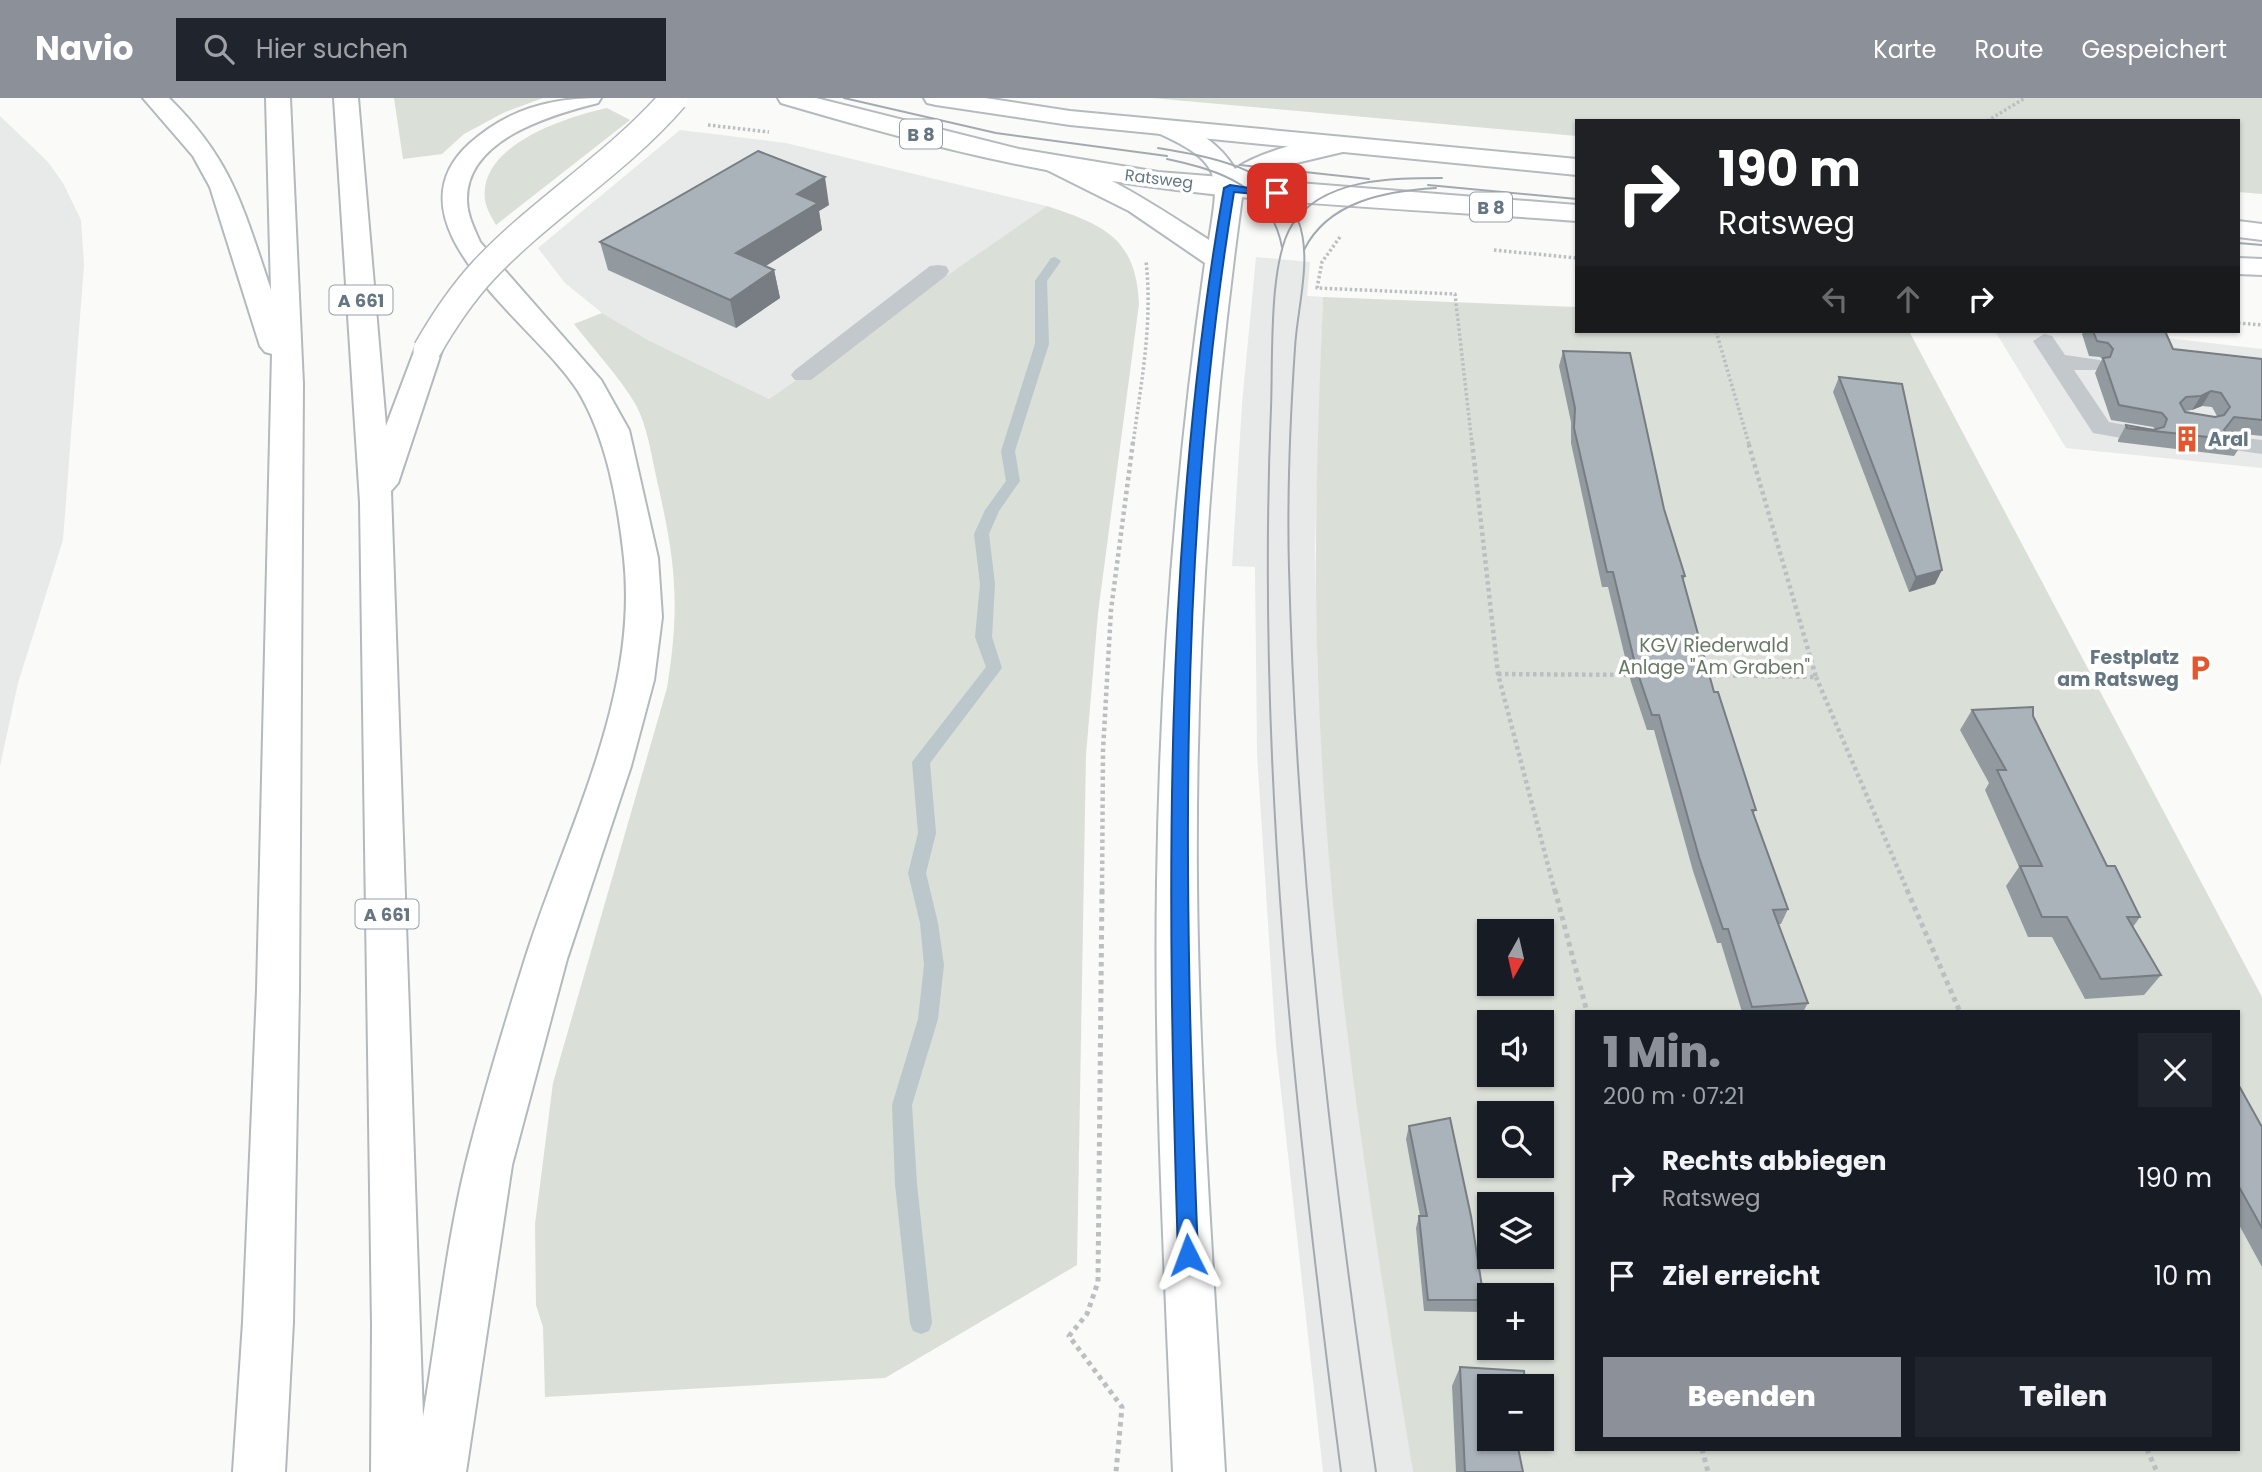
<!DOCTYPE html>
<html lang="de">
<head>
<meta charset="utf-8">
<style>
  :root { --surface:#171b24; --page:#20242c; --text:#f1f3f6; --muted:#9ea1a6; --accent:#8c9099 }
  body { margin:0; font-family:Poppins,sans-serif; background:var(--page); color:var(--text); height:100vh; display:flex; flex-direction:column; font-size:26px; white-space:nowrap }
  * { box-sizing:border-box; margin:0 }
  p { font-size:23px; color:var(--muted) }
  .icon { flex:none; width:38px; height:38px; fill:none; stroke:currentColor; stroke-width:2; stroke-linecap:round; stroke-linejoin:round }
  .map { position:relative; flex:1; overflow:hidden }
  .details { position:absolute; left:1575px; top:912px; width:665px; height:441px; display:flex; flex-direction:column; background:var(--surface); border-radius:0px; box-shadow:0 2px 5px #0004 }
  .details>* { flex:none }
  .guide { position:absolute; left:1575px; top:21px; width:665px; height:214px; border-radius:0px; box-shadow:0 2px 5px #0004; background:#202124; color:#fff; overflow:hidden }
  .needle { width:46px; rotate:188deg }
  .buttons { position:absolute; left:1477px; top:821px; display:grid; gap:14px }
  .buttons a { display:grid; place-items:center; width:77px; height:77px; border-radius:0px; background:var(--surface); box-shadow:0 2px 5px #0004; font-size:35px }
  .pin { position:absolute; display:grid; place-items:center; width:60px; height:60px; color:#fff; margin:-30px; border-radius:14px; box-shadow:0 4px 10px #0006 }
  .me { position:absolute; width:77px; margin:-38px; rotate:357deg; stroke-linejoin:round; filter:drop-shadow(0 0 5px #0008) }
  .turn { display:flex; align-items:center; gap:24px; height:147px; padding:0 28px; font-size:32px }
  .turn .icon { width:91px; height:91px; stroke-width:2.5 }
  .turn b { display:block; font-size:49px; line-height:60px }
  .lanes { display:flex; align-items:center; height:66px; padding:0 28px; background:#0003; justify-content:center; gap:35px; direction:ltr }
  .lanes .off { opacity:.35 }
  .round { display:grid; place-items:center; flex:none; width:74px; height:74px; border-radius:0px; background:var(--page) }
  .head { display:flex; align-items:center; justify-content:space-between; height:119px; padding:0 28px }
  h1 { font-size:42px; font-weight:800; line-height:52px; color:var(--accent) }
  .button { display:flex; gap:14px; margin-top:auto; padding:14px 28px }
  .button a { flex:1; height:80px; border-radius:0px; background:var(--accent); color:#fff; font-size:28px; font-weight:800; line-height:80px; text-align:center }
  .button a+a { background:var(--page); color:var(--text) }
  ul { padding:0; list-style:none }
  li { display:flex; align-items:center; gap:21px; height:98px; padding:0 28px }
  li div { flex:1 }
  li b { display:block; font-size:26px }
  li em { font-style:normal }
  header { display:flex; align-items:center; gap:42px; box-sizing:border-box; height:98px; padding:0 35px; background:var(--accent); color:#fff }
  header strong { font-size:33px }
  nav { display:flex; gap:38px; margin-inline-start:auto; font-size:24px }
  .search { width:490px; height:63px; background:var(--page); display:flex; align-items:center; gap:18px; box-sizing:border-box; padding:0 24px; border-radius:0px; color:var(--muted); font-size:26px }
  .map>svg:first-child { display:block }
  .built { fill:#e8e9e9 }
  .green { fill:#dadfd7; fill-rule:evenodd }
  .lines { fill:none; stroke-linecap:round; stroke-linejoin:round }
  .stream { fill:#bbc7cb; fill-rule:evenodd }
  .secondary-casing { stroke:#b3babf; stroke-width:4 }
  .primary-casing { stroke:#b5babe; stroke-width:4 }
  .highway-casing { stroke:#b4b9bd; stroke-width:4 }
  .path-far2 { stroke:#bbbfc2; stroke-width:3.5; stroke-dasharray:2.5 2.5; stroke-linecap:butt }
  .path-far1 { stroke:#bbbfc2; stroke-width:4.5; stroke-dasharray:3.5 3.5; stroke-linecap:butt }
  .path { stroke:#bbbfc2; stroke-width:5; stroke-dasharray:4.5 4.5; stroke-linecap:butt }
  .lane { fill:#c3c8cc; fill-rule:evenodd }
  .secondary { fill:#fff; fill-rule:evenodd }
  .primary { fill:#fff; fill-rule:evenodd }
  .highway { fill:#fff; fill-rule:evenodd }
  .tram { stroke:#a2aab0; stroke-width:2 }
  .highway-bridge-casing { stroke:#b4b9bd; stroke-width:30; stroke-linecap:butt }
  .highway-bridge { stroke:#fff; stroke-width:27 }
  .wall { fill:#929a9f; fill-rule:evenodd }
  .shaded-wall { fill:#777d82 }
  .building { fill:#aab3b9; stroke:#777d82; stroke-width:2; fill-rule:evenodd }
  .route { fill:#1a73e8; stroke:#114b97; stroke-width:2 }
  .labels { text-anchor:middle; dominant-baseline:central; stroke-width:7; stroke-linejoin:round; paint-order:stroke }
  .far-street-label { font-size:16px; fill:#657683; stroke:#fff }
  .shield { fill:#fff; stroke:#939fa8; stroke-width:2 }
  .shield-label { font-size:18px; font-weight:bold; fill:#657683 }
  .poi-label { font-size:19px; font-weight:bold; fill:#657683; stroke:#fff; text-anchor:start }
  .park-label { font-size:19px; fill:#687a64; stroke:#fff }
</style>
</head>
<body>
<header>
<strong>Navio</strong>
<div class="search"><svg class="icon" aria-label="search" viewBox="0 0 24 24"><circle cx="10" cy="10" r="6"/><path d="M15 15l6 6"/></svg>Hier suchen</div>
<nav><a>Karte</a><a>Route</a><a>Gespeichert</a></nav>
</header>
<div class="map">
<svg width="2262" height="1374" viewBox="0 0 2262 1374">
  <rect width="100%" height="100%" fill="#fafaf8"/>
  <g class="built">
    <path d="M 0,18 L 47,63 L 63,85 L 81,122 L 84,167 L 63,442 L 18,585 L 0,668 Z"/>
    <path d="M 680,32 L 786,45 L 1047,108 L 769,301 L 648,242 L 602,215 L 565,185 L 538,150 Z"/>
    <path d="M 1256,159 L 1310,164 L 1307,198 L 1323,199 L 1315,450 L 1318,582 L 1330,768 L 1354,980 L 1413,1374 L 1323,1374 L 1276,948 L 1257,656 L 1255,469 L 1232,468 L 1242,306 Z"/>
    <path d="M 1995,233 L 2107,233 L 2262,251 L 2262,370 L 2066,350 Z"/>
  </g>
  <g class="green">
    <path d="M 394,0 L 543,0 L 505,14 L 464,36 L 442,56 L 403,61 Z"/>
    <path d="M 1152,0 L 2262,0 L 2262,96 L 2238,94 L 2238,23 L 1577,23 L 1577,38 Z"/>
    <path d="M 607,10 L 630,22 L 496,127 C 492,120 486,110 485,102 C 478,47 566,19 607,10 Z"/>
    <path d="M 1047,108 C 1104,127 1136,140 1139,206 L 1098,515 L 1086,657 L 1077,1167 L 885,1280 L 545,1299 L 543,1229 L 536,1207 L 535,1126 L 553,985 L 667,590 C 681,504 675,461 656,378 C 651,355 647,328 636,307 C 619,278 594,252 574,226 L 602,215 L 648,242 L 769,301 Z"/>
    <path d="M 1323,199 L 1577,209 L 1577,233 L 1909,233 L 2262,899 L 2262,1374 L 1413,1374 C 1370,1111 1327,845 1318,579 C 1313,451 1318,326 1323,199 ZM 1489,833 L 1542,833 L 1542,886 L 1489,886 ZM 1577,914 L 2238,914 L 2238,1351 L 1577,1351 ZM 1489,924 L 1542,924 L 1542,976 L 1489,976 ZM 1489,1015 L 1542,1015 L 1542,1068 L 1489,1068 ZM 1489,1106 L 1542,1106 L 1542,1158 L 1489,1158 ZM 1489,1197 L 1542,1197 L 1542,1250 L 1489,1250 ZM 1489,1288 L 1542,1288 L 1542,1340 L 1489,1340 Z"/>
  </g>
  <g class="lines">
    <path class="stream" d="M 1055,159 L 1061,163 L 1047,183 L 1049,246 L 1015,353 L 1020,383 L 999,413 L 989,436 L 995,486 L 992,539 L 1002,570 L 930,665 L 936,735 L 926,775 L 938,825 L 944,867 L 938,921 L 912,1007 L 917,1086 L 932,1225 L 929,1233 L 921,1236 L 913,1233 L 910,1225 L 895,1086 L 892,1007 L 918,921 L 924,867 L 920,825 L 908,775 L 918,735 L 912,664 L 986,569 L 975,539 L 980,486 L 974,436 L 985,412 L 1006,383 L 1001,353 L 1035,246 L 1035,183 L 1051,160 Z"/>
    <g class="secondary-casing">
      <path id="secondary" d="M 1167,23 C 1195,29 1220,46 1235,71 C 1259,54 1323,35 1351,42 L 1355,47 L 1351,52 L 1275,70 L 1243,92 C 1211,322 1195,554 1197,787 C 1199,983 1214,1178 1225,1374 L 1173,1374 C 1165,1177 1154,980 1157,784 C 1160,576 1176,370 1205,165 L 1129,113 L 1045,71 L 1041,66 L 1045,61 C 1076,53 1179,123 1209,142 C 1219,78 1224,65 1158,35 L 1155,30 L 1158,25 Z"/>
    </g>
    <g class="primary-casing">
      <g id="primary">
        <path d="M 778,0 L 816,0 L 1019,51 L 1158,74 L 1577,107 L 1577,123 C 1422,111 1265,107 1112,83 C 1000,67 890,37 781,5 Z"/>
        <path d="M 924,0 L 985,0 L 1070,13 L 1577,61 L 1577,77 L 1070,27 L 936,7 L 927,5 Z"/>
        <path d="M 2238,123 L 2262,126 L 2262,142 L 2238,139 Z"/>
        <path d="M 2238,160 L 2262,161 L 2262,177 L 2238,176 Z"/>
      </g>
    </g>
    <g class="highway-casing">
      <g id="highway">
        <path d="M 143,0 L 169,0 C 233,63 243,110 271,192 L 266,0 L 290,0 L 303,286 L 299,892 L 293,1224 L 285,1374 L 233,1374 L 243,1224 L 257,892 L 272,256 L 265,254 L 260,248 L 210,89 L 193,58 Z"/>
        <path d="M 334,0 L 358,0 L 386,328 L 417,246 L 427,243 L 437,246 L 442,252 L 398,385 L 391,393 L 423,1319 C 437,1236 446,1147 466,1065 C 483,997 504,928 525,861 C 566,732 639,599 624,460 C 618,405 607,341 578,293 C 537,227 381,127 469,46 C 508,11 550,0 601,0 L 598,5 C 551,17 466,41 467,102 C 467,117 474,130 480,144 L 601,282 L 629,332 L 658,460 L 662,519 L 654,582 L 631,668 L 567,861 L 512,1067 L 466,1374 L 371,1374 L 372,1228 L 360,404 Z"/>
      </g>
    </g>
    <g class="path-far2">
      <path d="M 1987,23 L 2025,0"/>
      <path d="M 708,27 L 769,34"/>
      <path d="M 1340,139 L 1322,164 L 1317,190 L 1455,196 L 1472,346"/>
      <path d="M 1494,152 L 1577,160"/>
      <path d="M 2238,225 L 2262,227"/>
      <path d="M 1716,233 L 1749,346"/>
      <path d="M 1133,346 C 1141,285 1153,225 1146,163"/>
    </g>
    <g class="path-far1">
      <path d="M 1472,344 L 1498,576 L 1555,794"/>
      <path d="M 1498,576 L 1633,577"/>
      <path d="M 1705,577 L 1816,579 L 1748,344"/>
      <path d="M 1816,579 L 1908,794"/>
      <path d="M 1102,794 L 1103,652 L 1111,512 L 1133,344"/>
    </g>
    <g class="path">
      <path d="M 1102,792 L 1098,1184 L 1087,1216 L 1069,1238 L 1122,1309 L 1116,1374"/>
      <path d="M 1555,792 L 1587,914"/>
      <path d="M 1907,792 L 1960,914"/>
      <path d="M 1702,1351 L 1708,1374"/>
      <path d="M 2147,1351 L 2157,1374"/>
    </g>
    <g class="lane">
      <path d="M 938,167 L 946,168 L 949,173 L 946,178 L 811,282 L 795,282 L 791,277 L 795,272 L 930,168 Z"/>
      <path d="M 2044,236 L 2052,238 L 2065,257 L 2100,262 L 2103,267 L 2100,272 L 2074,272 L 2109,324 L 2153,332 L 2156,337 L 2153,342 L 2144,344 L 2093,335 L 2033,243 Z"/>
      <path d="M 2229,338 L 2262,342 L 2262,356 L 2220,350 L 2217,345 L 2220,340 Z"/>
    </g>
    <use href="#secondary" class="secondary"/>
    <use href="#primary" class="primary"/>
    <use href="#highway" class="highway"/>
    <g class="tram">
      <path d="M 844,0 L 996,35 L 1167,58"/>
      <path d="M 1158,50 C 1207,58 1277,69 1298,122 C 1313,160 1297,210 1295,250 C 1290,323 1287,397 1289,471 C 1297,774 1332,1074 1376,1374"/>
      <path d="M 1167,61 C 1222,73 1270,88 1282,149"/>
      <path d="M 1240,67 L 1369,81"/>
      <path d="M 1428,87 L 1577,101"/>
      <path d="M 2238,145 L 2262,147"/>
      <path d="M 1304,152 C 1328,103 1386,93 1436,90"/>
      <path d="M 1341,1374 C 1295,1019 1256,669 1271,310 C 1273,264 1268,164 1292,127 C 1322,80 1392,80 1442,80"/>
    </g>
    <g class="highway-bridge-casing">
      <path id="highway-bridge" d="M 427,252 C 443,224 461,197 483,173 C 542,110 617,66 674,0"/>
    </g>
    <use href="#highway-bridge" class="highway-bridge"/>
  </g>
  <g class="wall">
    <path d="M 829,107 L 819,113 L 822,132 L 766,168 L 774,172 L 780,200 L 736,230 L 608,172 L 600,144 Z"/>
    <path d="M 2084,233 L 2165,233 L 2173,251 L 2262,261 L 2262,338 L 2226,334 L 2229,338 L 2244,343 L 2234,358 L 2118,344 L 2118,342 L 2126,327 L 2155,331 L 2153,329 L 2111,322 L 2095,275 L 2102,261 L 2100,259 L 2089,258 L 2082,236 ZM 2202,308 L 2212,309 L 2217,318 L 2215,319 L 2185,313 L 2192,312 Z"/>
    <path d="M 1563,253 L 1664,411 L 1685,478 L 1683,484 L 1714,594 L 1756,712 L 1753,716 L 1788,811 L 1781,826 L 1778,826 L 1808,905 L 1803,914 L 1742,914 L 1721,845 L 1717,845 L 1693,773 L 1654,632 L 1647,632 L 1631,584 L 1608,489 L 1602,489 L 1571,345 L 1571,324 L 1559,268 Z"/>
    <path d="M 1839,279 L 1935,486 L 1909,494 L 1833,294 Z"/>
    <path d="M 1972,612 L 2033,618 L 2107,768 L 2140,819 L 2133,829 L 2161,877 L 2144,897 L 2085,901 L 2052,839 L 2028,839 L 2006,788 L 2019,769 L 1985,692 L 1989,685 L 1960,632 Z"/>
    <path d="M 2238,986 L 2262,1029 L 2262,1169 L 2238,1125 Z"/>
    <path d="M 1409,1028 L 1484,1202 L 1480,1214 L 1424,1213 L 1416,1130 L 1419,1118 L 1420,1118 L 1406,1041 Z"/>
    <path d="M 1460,1269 L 1489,1340 L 1519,1340 L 1518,1342 L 1517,1342 L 1523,1374 L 1456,1374 L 1452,1288 Z"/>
  </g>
  <g class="shaded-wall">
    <path d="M 825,79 L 829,107 L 819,113 L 822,132 L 742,183 L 736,155 L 797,96 Z"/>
    <path d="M 774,172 L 780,200 L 736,230 L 730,202 Z"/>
    <path d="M 2211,293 L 2202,308 L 2192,312 L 2201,298 Z"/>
    <path d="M 1942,472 L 1935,486 L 1909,494 L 1916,479 Z"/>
  </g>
  <g class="building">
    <path d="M 758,53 L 825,79 L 797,96 L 818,105 L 736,155 L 774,172 L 730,202 L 600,144 Z"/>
    <path d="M 2093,233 L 2165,233 L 2173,251 L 2262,261 L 2262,322 L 2234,319 L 2224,332 L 2229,338 L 2242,340 L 2244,343 L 2127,330 L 2126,327 L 2153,332 L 2164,329 L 2167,321 L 2162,315 L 2119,307 L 2103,260 L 2110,259 L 2113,251 L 2108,245 L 2097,243 ZM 2211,293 L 2221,295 L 2230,309 L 2224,317 L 2215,319 L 2185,314 L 2180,305 L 2186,299 L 2201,298 Z"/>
    <path d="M 1563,253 L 1630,255 L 1664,411 L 1685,478 L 1682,478 L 1714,594 L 1718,594 L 1756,712 L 1752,712 L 1788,811 L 1773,812 L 1808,905 L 1752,909 L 1728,831 L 1723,831 L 1699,759 L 1659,617 L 1652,617 L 1636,570 L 1613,474 L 1607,474 L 1574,330 L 1575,310 Z"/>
    <path d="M 1839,279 L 1902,286 L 1942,472 L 1916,479 Z"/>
    <path d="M 2033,609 L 2033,618 L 2107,768 L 2115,768 L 2140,819 L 2127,819 L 2161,877 L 2101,881 L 2067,819 L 2042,819 L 2020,768 L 2042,768 L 1997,672 L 2006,672 L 1972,612 Z"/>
    <path d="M 2238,986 L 2262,1029 L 2262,1130 L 2238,1087 Z"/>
    <path d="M 1450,1020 L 1471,1118 L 1484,1202 L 1428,1202 L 1419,1118 L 1427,1118 L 1409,1028 Z"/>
    <path d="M 1460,1269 L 1524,1273 L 1525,1288 L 1489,1288 L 1489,1340 L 1516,1340 L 1523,1374 L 1465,1374 Z"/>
  </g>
  <path class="route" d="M 1230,87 L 1282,95 L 1277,98 L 1234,94 C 1176,445 1184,803 1198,1157 L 1195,1164 L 1188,1167 L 1181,1164 L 1178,1157 C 1167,801 1162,442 1224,90 Z"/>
  <defs>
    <g id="building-bare" transform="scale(2.1)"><path d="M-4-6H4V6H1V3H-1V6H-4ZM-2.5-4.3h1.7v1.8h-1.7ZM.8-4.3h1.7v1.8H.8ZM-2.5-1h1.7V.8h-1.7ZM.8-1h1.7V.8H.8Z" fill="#e4572e" stroke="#fff" stroke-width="2.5" paint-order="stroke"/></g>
    <g id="parking-bare" transform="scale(2.1)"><path d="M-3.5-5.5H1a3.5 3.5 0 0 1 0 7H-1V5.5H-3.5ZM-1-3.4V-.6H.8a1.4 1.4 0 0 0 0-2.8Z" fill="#e4572e" stroke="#fff" stroke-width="2.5" paint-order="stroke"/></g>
  </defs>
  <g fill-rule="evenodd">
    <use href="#building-bare" x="2187" y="341"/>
    <use href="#parking-bare" x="2200" y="570"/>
  </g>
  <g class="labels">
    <g class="far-street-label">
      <text transform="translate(1159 81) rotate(7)">Ratsweg</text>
    </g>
    <g class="shield">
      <rect x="900" y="21.5" width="42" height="29" rx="5"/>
      <rect x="1470" y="94.5" width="42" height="29" rx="5"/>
      <rect x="329.5" y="187.5" width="63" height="29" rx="5"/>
      <rect x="355.5" y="801.5" width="63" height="29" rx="5"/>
    </g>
    <g class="shield-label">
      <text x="921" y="36">B 8</text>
      <text x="1491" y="109">B 8</text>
      <text x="361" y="202">A 661</text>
      <text x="387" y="816">A 661</text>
    </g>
    <g class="poi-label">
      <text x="2208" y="341">Aral</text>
      <text x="2179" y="559" text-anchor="end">Festplatz<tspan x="2179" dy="22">am Ratsweg</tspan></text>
    </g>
    <g class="park-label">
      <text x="1714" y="547">KGV Riederwald<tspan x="1714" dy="22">Anlage "Am Graben"</tspan></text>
    </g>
  </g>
</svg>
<div class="buttons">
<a><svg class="needle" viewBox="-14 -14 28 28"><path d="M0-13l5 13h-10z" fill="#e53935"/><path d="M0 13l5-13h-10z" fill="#9ea1a6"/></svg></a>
<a><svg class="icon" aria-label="sound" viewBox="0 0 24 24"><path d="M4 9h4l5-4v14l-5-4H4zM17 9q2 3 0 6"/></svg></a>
<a><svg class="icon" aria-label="search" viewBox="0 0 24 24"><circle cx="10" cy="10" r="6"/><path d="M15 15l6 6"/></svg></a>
<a><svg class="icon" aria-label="layers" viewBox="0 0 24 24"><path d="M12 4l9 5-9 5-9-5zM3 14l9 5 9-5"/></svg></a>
<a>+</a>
<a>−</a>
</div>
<div class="pin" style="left:1277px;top:95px;background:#d93025"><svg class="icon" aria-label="arrive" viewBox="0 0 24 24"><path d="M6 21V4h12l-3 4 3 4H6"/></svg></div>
<svg class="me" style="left:1188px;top:1157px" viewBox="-20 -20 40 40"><path d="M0-17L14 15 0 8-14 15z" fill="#1a73e8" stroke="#fff" stroke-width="4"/></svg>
<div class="guide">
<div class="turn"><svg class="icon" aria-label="right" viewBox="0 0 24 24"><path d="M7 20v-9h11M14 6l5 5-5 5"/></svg><div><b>190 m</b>Ratsweg</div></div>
<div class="lanes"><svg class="icon off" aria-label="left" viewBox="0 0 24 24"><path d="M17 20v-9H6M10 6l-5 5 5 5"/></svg><svg class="icon off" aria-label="ahead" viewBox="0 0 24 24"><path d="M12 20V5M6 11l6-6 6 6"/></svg><svg class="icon" aria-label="right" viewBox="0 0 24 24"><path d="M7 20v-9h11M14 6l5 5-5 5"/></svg></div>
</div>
<section class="details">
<div class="head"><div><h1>1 Min.</h1><p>200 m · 07:21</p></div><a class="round"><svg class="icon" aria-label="close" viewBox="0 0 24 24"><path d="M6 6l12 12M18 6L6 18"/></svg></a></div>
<ul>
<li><svg class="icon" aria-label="right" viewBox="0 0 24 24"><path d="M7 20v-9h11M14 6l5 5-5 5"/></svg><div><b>Rechts abbiegen</b><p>Ratsweg</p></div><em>190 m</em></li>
<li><svg class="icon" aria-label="arrive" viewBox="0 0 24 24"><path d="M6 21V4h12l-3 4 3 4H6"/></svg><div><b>Ziel erreicht</b></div><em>10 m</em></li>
</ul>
<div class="button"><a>Beenden</a><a>Teilen</a></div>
</section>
</div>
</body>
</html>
